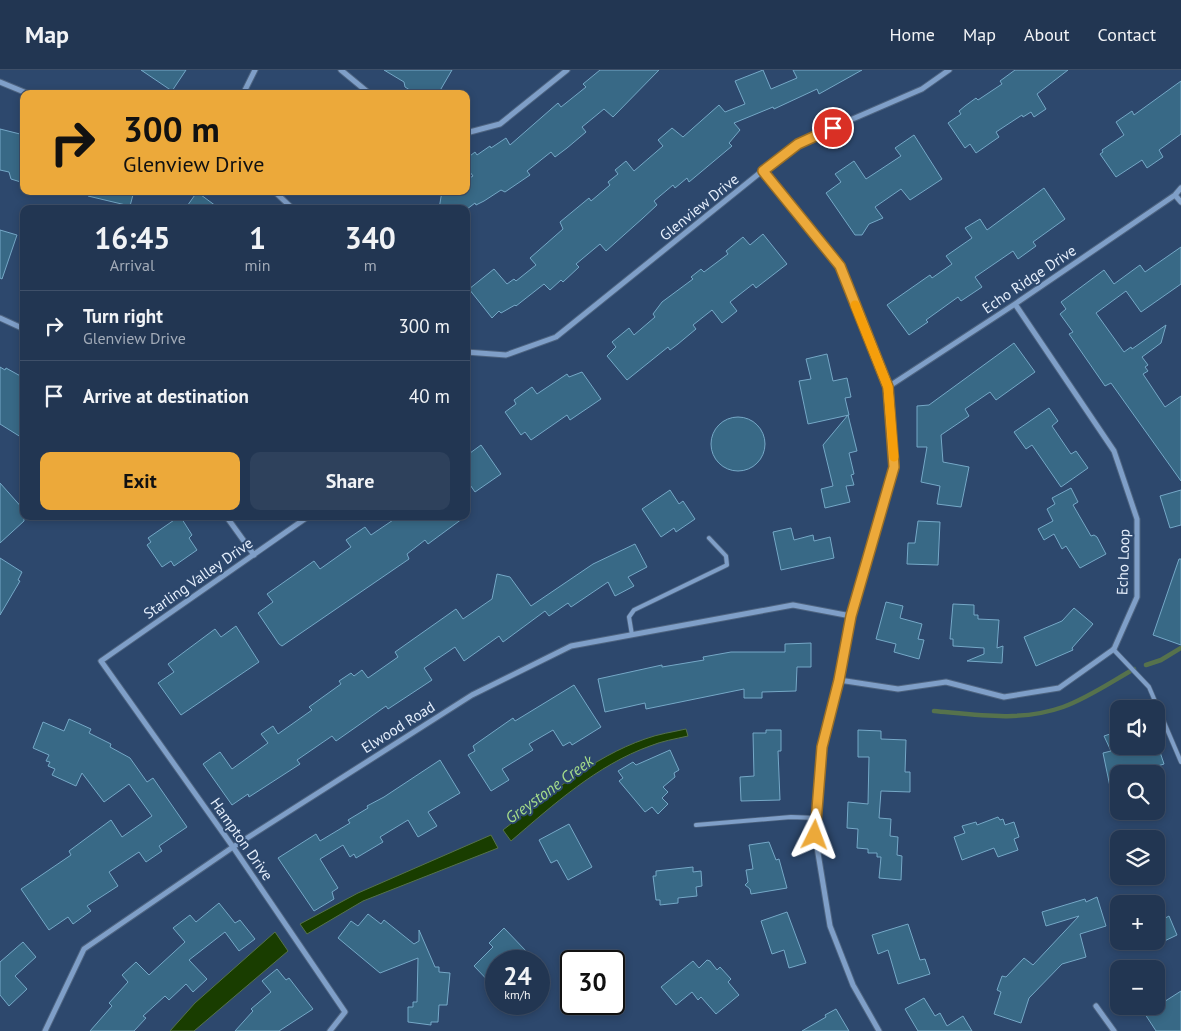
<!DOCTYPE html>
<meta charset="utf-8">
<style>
body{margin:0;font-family:"PT Sans",sans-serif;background:#2e415c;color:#f1f3f6;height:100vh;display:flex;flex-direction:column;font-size:19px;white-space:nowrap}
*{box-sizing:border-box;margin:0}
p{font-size:16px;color:#a2abb8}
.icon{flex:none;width:28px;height:28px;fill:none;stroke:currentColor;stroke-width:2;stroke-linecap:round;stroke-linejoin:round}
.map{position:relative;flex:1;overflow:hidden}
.sheet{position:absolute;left:20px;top:135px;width:450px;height:315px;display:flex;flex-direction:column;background:#223652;border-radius:10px;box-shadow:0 2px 8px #0003,0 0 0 1px #3f5069}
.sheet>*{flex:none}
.guide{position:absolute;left:20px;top:20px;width:450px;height:105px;border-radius:10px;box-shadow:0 2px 8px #0003,0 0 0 1px #3f5069;background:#eca93a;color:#111;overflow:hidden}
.controls{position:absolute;left:1110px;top:630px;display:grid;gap:10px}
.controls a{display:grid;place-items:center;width:55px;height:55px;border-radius:10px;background:#223652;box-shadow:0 2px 8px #0003,0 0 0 1px #3f5069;font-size:25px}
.speed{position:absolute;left:485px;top:880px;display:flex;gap:10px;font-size:25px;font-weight:700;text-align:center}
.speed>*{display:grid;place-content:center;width:65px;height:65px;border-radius:50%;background:#223652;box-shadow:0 2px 8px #0003,0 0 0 1px #3f5069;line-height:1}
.speed small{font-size:12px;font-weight:400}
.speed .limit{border:2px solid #111;border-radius:8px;background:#fff;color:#111}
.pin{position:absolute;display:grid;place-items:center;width:42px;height:42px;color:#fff;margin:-21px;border:2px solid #fff;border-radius:50%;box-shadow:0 1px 5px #0007}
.me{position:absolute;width:55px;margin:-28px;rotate:3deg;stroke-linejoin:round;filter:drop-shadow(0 0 4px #0008)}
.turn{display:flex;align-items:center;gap:18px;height:105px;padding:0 20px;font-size:22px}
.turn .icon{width:65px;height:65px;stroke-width:2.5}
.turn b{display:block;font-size:35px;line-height:42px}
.eta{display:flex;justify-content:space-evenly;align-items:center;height:85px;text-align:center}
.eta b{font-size:30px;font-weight:800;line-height:35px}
.button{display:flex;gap:10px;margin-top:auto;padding:10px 20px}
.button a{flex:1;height:58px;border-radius:10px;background:#eca93a;color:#111;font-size:20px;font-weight:800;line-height:58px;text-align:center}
.button a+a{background:#2e415c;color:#f1f3f6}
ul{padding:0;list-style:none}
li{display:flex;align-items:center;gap:15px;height:70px;padding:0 20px;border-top:1px solid #3f5069}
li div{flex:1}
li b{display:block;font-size:19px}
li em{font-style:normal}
header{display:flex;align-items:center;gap:30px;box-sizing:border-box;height:70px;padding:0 25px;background:#223652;border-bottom:1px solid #3f5069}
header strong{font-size:24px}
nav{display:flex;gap:28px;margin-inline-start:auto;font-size:18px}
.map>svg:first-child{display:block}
</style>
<header>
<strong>Map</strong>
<nav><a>Home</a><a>Map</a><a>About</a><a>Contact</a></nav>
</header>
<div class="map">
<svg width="1181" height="961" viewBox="0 0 1181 961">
<rect width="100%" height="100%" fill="#2d486d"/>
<path fill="#193d00" stroke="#56724c" d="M686 659 688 666C675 669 662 671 650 676 597 695 553 735 511 771L503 760C547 726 593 687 645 669 658 664 673 662 686 659Z
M491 765 498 778 363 831 307 864 300 854 358 823Z
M275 862 288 881 194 961H170L195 933Z"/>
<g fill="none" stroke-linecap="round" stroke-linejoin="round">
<path stroke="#56724c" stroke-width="4.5" d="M1146 595 1161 590 1181 578
M934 641C978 645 1021 652 1063 637 1088 628 1111 612 1134 599"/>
</g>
<path fill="#386986" stroke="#75a8c7" d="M141 0H186L172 21Z
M384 0H452L438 24H416L405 17 404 12Z
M600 0H659L613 47 604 39 582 57 586 62 567 78 555 87 551 82 527 101 530 105 505 122 501 120 484 131 476 135 475 133 467 139H439L442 121H466V110L473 106 466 97V89L475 82 477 85 490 76 491 78 506 68 510 75 558 33 561 37 586 17 583 14Z
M763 0 771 19 797 8 793 0H862L819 24 817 19 774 39 773 37 734 53 740 60 729 73 732 76 689 112 687 108 675 118 673 115 654 131 657 135 643 148 606 181 600 174 576 194 579 197 563 212 561 210 550 220 544 214 516 236 515 235 501 243 499 241 492 248 469 219 494 199 507 214 514 209 516 211 536 195 530 188 563 159 560 152 589 128 591 131 610 115 608 112 618 104 615 100 626 91 634 101 663 76 658 70 672 58 683 67 719 35 725 42 745 34 735 11Z
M1015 0H1068L1037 24 1046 39 1034 47 1031 42 1023 47 1022 45 996 62 999 67 976 83 970 74 965 78 948 53 961 44 959 41 965 36 976 28 978 30 1002 14 1000 11Z
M1181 11V64L1159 80 1163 87 1147 98 1142 90 1116 107 1100 84 1103 82 1102 80 1124 65 1116 52 1132 41 1134 45Z
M0 59 24 65V113L11 109 9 102 0 100Z
M914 65 942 109 910 130 901 119 875 137 883 148 869 154 862 165H855L826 123 841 112 835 104 854 91 866 109 901 86 895 78Z
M1044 118 1065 149 1033 172 1036 176 1018 189 1013 181 975 207 982 217 961 231 958 227 926 250 928 252 909 265 887 235 930 205 932 208 952 194 946 186 972 168 965 158 980 149 987 160Z
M88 121H134L130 136 88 126Z
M197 122 220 139H185Z
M0 160 17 165 2 209 0 208Z
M763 164 787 194 756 218 753 214 730 232 737 241 722 253 712 240 693 255 696 259 678 274 670 280 668 277 627 310 607 286 616 277 612 272 629 258 634 265 655 247 653 244 662 232 693 209 691 207 701 199 704 202 728 184 726 181 743 167 750 175Z
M1181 177V214L1141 242 1126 221 1096 243 1124 282 1131 277 1132 279 1166 255 1161 273 1142 287 1148 295 1145 297 1148 301 1143 304 1165 337 1181 326V411L1111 313 1105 316 1069 264 1073 262 1060 244 1066 239 1061 232 1104 200 1114 214 1140 195 1145 202Z
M1014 273 1035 302 996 330 990 322 965 339 969 346 941 365 943 392 969 397 961 437 937 434 940 416 921 412 927 377H917V336L929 335Z
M827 284 833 311 847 308 851 327 845 328 849 345 808 354 799 311 811 309 806 289Z
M0 297 5 300 6 298 24 308V369L0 354Z
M582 302 601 329 570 350 567 345 531 370 525 362 521 365 505 342 516 334 514 330 532 317 537 324 567 304 569 307Z
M1049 338 1058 351 1052 356 1071 384 1076 381 1088 398 1061 417 1032 375 1026 379 1014 362Z
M848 345 857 381 849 383 854 404 851 405 854 415 846 416 850 432 825 438 821 419 833 416 823 375Z
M711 374a27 27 0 1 1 54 0a27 27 0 1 1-54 0Z
M481 375 501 404 475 422 466 409V386Z
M0 413 24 440V451L0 473Z
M1071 418 1078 432 1073 435 1091 466 1094 465 1097 467 1106 484 1080 498 1066 476 1062 479 1054 464 1044 470 1038 459 1053 451 1047 439 1055 434 1052 428Z
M670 420 679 434 683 431 695 449 676 462 674 458 661 467 642 439Z
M1181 420V455L1170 458 1160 426Z
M180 446 192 465 189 468 197 480 174 496 171 491 162 497 147 475 151 472 148 468Z
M399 446H466L428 474 425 470 407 484 409 489 282 576 279 574 258 543 273 532 267 524 314 491 320 499 351 477 346 470 365 457 371 465Z
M918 451 940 452 938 495 907 494 908 473H915Z
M791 458 794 470 813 465 814 471 830 467 834 488 781 500 773 462Z
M635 474 647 497 628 507 634 516 615 526 608 512 571 537 568 533 549 546 545 541 503 572 499 566 464 591 455 577 424 598 432 610 388 639 386 636 336 671 332 666 297 690 300 694 249 727 248 724 232 735 203 694 220 682 232 699 268 673 261 664 273 656 278 664 312 640 309 637 341 614 339 611 351 603 354 606 362 600 368 608 398 587 395 582 456 539 463 549 492 529 497 504 510 507 531 536 593 494Z
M0 488 22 502 18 510 20 511 0 545Z
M1179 489H1181V575L1153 565Z
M886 532 903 536 900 548 922 554 918 569 924 570 919 589 894 582 896 574 876 569Z
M953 534 974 535V545H978V549L999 550 997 578 1003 576 1002 593 967 591 984 584V578L953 576V569H950Z
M1074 538 1093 554 1072 578 1073 580 1036 596 1024 567 1062 551Z
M236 556 259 592 181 645 158 613 174 602 168 594 215 559 221 567Z
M811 573V597H797L796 621 762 622V628H744V619L646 639 645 633 605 642 598 609 662 595V597L704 590 703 587 731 582H785V574Z
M574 615 601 657 572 675 570 672 563 676 553 660 529 674 533 680 502 699 509 710 491 721 468 685 475 681 473 676 513 648 515 651Z
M69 649 91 659 89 663 111 674 110 677 130 688 147 712 153 708 187 757 159 776 162 781 146 792 139 782 109 802 118 816 87 836 91 841 73 854 68 847 49 860 21 819 71 785 69 781 111 750 122 767 152 746 129 714 104 732 82 703 76 716 52 705 55 699 48 696 50 692 46 691 49 685 33 678 43 652 64 661Z
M766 660H781V681H778L780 730 741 731 740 707 754 706 753 663H766Z
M858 660 881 661V669L906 670 905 702H910V722L881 721 879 748 891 749 890 766 898 767 897 785 902 786 901 810 879 808 881 787H877V783H868V779L857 778 858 759 847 758 848 732 868 734 869 687H858Z
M1119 661V676H1158L1164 694 1148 699 1138 695 1126 699V704H1119V730L1113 731 1103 683 1111 681 1104 666Z
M670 680 679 700 674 703 675 707 663 717 668 722 662 728 668 734 658 744 652 737 645 742 619 711 623 708 618 701 633 692 636 695Z
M440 690 460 723 428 742 437 756 418 767 408 750 380 767 383 772 356 788 354 784 350 787 343 775 320 789 338 818 332 822 334 829 314 841 278 788 316 764 320 771 350 753 348 750 368 738 367 736 384 727Z
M998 747 1000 750 1003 749 1005 755 1014 752 1019 767 1014 769 1018 780 998 787 994 778 962 790 954 767 965 763 962 756 976 752 977 755Z
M569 754 592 797 568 810 557 790 551 793 539 770Z
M769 772 776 790 779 789 787 818 751 824 750 819 745 815 748 812 746 800 753 799 749 775Z
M693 797V802L701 801 702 816 696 817 697 826 678 828V833L660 835V830H656L653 806H656V801Z
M1097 827 1106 856 1080 864 1086 887 1062 894 1029 928 1021 953 994 944 1001 922 997 920 1002 906 1006 907 1024 888 1033 895 1079 846 1046 856 1042 842 1085 829 1086 832Z
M219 833 235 853 240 850 255 869 239 881 225 862 189 890 207 909 193 922 186 914 169 930 165 926 143 946 146 948 134 961H90L112 936 109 933 128 912 122 905 136 892 149 905 185 872 173 858 190 845 196 852Z
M787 842 806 893 789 898 784 880 772 884 761 851Z
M368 844 381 854 384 850 414 874 419 871V860L435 897H439V902L450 903 447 935H439L438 952H431V955L408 952V937H413V932H417L418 888 380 903 338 868 351 851 358 856Z
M1169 846 1177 865 1156 875V853Z
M908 854 920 890 925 889 930 904 898 914 888 880 878 884 872 865Z
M504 858 526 881 516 891H496V919L474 896 493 877 489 873Z
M23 872 36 887 15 906 27 919 9 936 0 925V892Z
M707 890 710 891 717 900 720 897 731 909 728 912 739 925 716 944 701 927 698 930 692 922 676 935 661 917 693 891 699 898Z
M277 899 286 910 289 908 313 939 279 961H235L253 941 251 939 271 922 262 911Z
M1181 921V961H1156L1145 944Z
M924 928 935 946 940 943 947 956 963 946 972 961H918L905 939Z
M836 939 849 961H802L826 947 825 945Z"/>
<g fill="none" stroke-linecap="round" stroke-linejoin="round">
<defs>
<path id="service" d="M632 565 629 547 634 540 727 495 726 486 709 468
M1113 579 1149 617 1181 692
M696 755 791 747 816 748"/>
<path id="minor" d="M341 0 370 24
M0 12 29 24
M243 24 255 0
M466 63 500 54 567 0
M763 101 840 196 888 317 894 397 851 546 839 610 822 677 815 765 830 856 853 915 879 961
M274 121 293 139
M1175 125 1181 132
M0 248 24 259
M466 282 506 285 556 267 797 73 922 19 949 0
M888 317 1015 234 1175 125 1181 118
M226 446 254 485
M309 446 101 591 233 777 345 942 330 961
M839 610 898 619 946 612 1004 627 1059 618 1114 579 1137 527V449L1114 381 1015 234
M1096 936 1114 961
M45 961 84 879 233 777 472 625 571 576 793 535 851 546"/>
</defs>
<use href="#service" stroke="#4e6480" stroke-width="5.5"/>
<use href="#minor" stroke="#4e6480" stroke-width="7"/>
<use href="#service" stroke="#7f9fc8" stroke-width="4"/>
<use href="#minor" stroke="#7f9fc8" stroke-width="5"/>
</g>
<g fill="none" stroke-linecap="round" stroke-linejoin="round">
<defs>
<path id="route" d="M815 765 822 677 839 610 851 546 894 397 888 317 840 196 763 101 798 74 833 58"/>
</defs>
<use href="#route" stroke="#996e26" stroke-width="12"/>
<use href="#route" stroke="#eca93a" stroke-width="9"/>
<path stroke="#f59e0b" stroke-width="9" d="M855 235 888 317 894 387"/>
</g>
<g text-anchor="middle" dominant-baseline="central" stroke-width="4" stroke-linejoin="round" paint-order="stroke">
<g font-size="15" fill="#e4eefc" stroke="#2d486d">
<text transform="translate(699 137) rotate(-39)">Glenview Drive</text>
<text transform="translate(1029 209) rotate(-34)">Echo Ridge Drive</text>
<text transform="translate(1123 492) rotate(-88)">Echo Loop</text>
<text transform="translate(198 508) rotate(-35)">Starling Valley Drive</text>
<text transform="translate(398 657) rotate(-32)">Elwood Road</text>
<text transform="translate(242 769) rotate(55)">Hampton Drive</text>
</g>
<g font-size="16" font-style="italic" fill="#a6de8a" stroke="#2d486d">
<text transform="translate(549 719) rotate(-36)">Greystone Creek</text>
</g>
</g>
</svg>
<div class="controls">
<a><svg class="icon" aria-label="sound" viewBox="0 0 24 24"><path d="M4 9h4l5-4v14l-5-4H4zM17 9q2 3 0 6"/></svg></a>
<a><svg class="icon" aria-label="search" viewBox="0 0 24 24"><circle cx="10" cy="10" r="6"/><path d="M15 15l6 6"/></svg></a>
<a><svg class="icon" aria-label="layers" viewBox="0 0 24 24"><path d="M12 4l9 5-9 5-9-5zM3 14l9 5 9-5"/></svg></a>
<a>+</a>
<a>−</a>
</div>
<div class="speed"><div>24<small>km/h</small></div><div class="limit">30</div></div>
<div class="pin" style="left:833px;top:58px;background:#d93025"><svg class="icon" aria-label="arrive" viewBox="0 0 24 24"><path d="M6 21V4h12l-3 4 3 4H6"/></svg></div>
<svg class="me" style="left:815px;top:765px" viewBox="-20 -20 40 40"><path d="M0-17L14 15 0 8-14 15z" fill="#eca93a" stroke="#fff" stroke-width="4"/></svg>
<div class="guide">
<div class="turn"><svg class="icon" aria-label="right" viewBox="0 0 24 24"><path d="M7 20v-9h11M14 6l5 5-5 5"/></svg><div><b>300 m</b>Glenview Drive</div></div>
</div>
<section class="sheet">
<div class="eta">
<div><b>16:45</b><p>Arrival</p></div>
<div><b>1</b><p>min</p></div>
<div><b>340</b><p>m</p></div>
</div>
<ul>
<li><svg class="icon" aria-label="right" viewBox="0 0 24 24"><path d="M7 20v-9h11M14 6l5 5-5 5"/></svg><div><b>Turn right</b><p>Glenview Drive</p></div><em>300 m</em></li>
<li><svg class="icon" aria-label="arrive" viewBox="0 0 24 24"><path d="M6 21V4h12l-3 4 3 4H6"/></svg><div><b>Arrive at destination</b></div><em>40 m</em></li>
</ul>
<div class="button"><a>Exit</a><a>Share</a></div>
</section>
</div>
